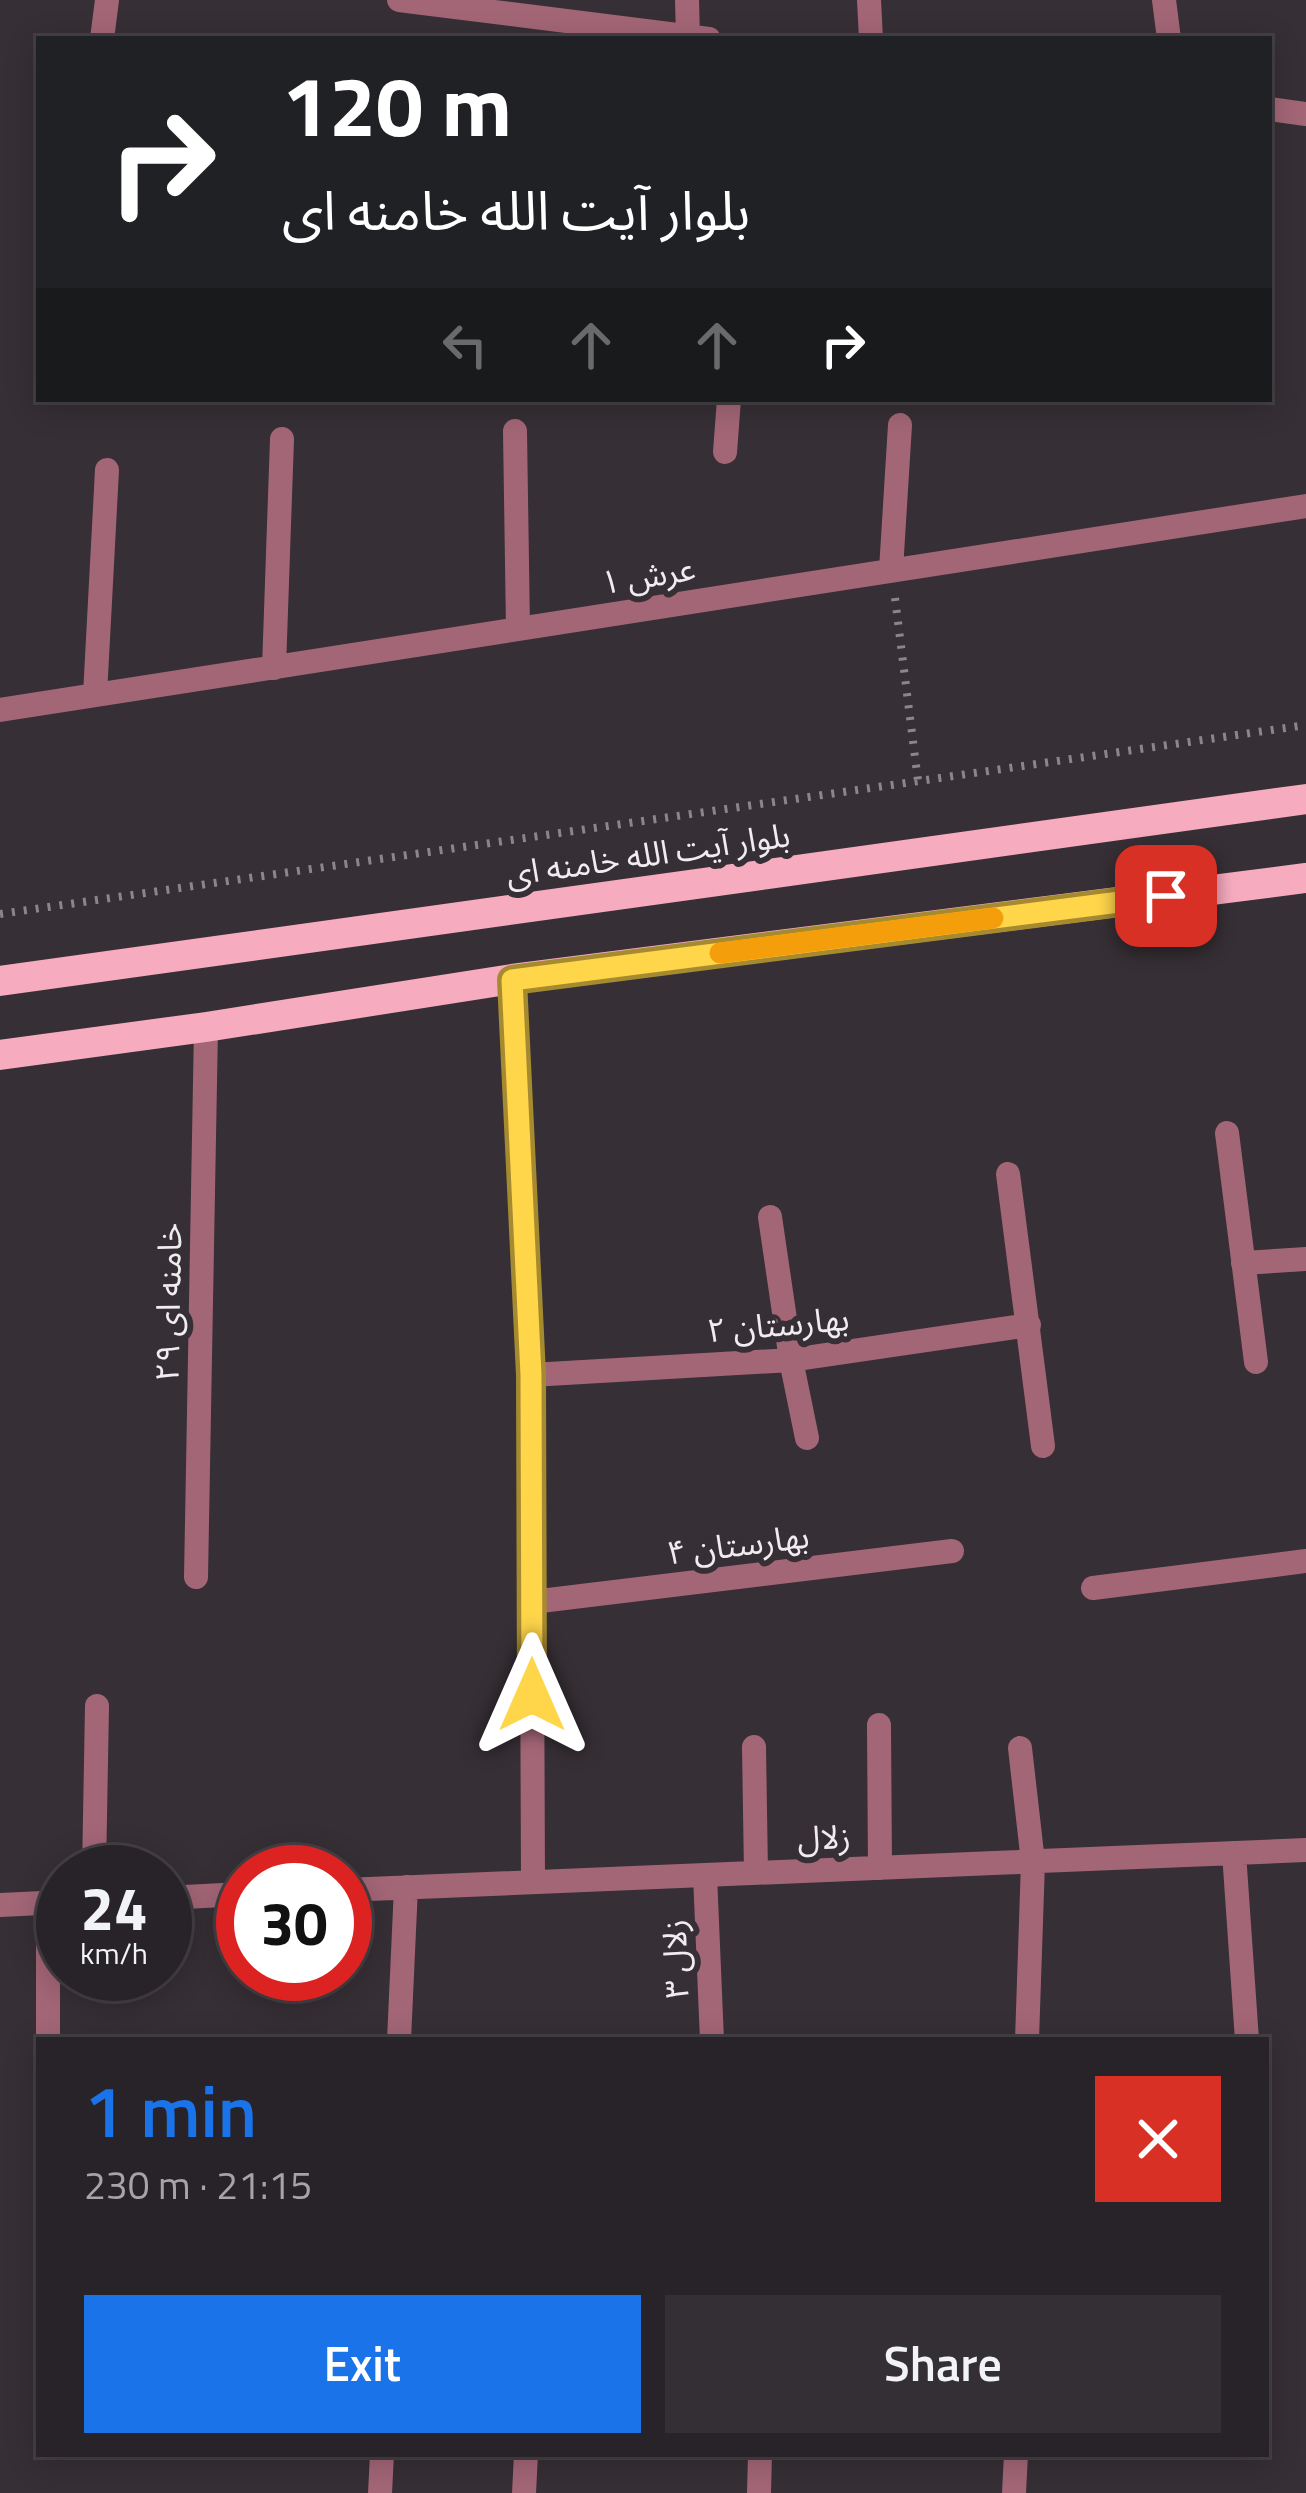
<!DOCTYPE html>
<meta charset="utf-8">
<style>
body{margin:0;font-family:"Titillium Web","Noto Sans Arabic",sans-serif;background:#342f34;color:#f1f3f6;height:100vh;display:flex;flex-direction:column;font-size:45px;white-space:nowrap}
*{box-sizing:border-box;margin:0}
p{font-size:39px;color:#a5a4a8}
.icon{flex:none;width:66px;height:66px;fill:none;stroke:currentColor;stroke-width:2;stroke-linecap:round;stroke-linejoin:round}
.map{position:relative;flex:1;overflow:hidden}
.drawer{position:absolute;left:36px;top:2037px;width:1233px;height:420px;display:flex;flex-direction:column;background:#282328;border-radius:0px;box-shadow:0 6px 30px #0003,0 0 0 3px #444045}
.drawer>*{flex:none}
.hud{position:absolute;left:36px;top:36px;width:1236px;height:366px;border-radius:0px;box-shadow:0 6px 30px #0003,0 0 0 3px #444045;background:#202124;color:#fff;overflow:hidden}
.speed{position:absolute;left:36px;top:1845px;display:flex;gap:24px;font-size:60px;font-weight:700;text-align:center}
.speed>*{display:grid;place-content:center;width:156px;height:156px;border-radius:50%;background:#282328;box-shadow:0 6px 30px #0003,0 0 0 3px #444045;line-height:1}
.speed small{font-size:30px;font-weight:400}
.speed .limit{border:18px solid #d22;background:#fff;color:#111}
.pin{position:absolute;display:grid;place-items:center;width:102px;height:102px;color:#fff;margin:-51px;border-radius:24px;box-shadow:0 6px 18px #0006}
.me{position:absolute;width:132px;margin:-66px;rotate:0deg;stroke-linejoin:round;filter:drop-shadow(0 0 9px #0008)}
.turn{display:flex;align-items:center;gap:42px;height:252px;padding:0 48px;font-size:54px}
.turn .icon{width:156px;height:156px;stroke-width:2.5}
.turn b{display:block;font-size:84px;line-height:102px}
.lanes{display:flex;align-items:center;height:114px;padding:0 48px;background:#0003;justify-content:center;gap:60px;direction:ltr}
.lanes .off{opacity:.35}
.round{display:grid;place-items:center;flex:none;width:126px;height:126px;border-radius:0px;background:#342f34}
.headline{display:flex;align-items:center;justify-content:space-between;height:204px;padding:0 48px}
h1{font-size:72px;font-weight:600;line-height:90px;color:#1a73e8}
.action{display:flex;gap:24px;margin-top:auto;padding:24px 48px}
.action a{flex:1;height:138px;border-radius:0px;background:#1a73e8;color:#fff;font-size:48px;font-weight:600;line-height:138px;text-align:center}
.action a+a{background:#342f34;color:#f1f3f6}
.map>svg:first-child{display:block}
</style>
<div class="map">
<svg width="1306" height="2493" viewBox="0 0 1306 2493">
<rect width="100%" height="100%" fill="#362f35"/>
<g fill="none" stroke-linecap="round" stroke-linejoin="round">
<path stroke="#8b868a" stroke-width="8" stroke-dasharray="3 9" stroke-linecap="butt" d="M895 598 918 781
M0 914 1306 725"/>
<path stroke="#a36677" stroke-width="24" d="M399 0 709 39
M687 0 688 37
M869 0 871 39
M1164 0 1169 39
M102 39 107 0
M1269 109 1306 114
M515 431 518 629
M725 452 729 399
M891 570 900 425
M274 668 282 439
M95 695 107 470
M0 710 1306 506
M512 979 531 1375 533 1882
M1227 1133 1256 1362
M1008 1174 1043 1446
M770 1217 791 1360 807 1438
M1243 1263 1306 1259
M531 1375 791 1360 1029 1325
M196 1577 206 1027
M1093 1588 1306 1561
M532 1602 952 1551
M879 1725 880 1868
M754 1747 756 1873
M1020 1748 1033 1862 1027 2040
M1234 1853 1247 2040
M94 1872 97 1706
M705 1875 712 2040
M345 1890 1306 1850
M165 1898 243 1894
M0 1905 63 1902
M48 2040V1903
M399 2040 406 1887
M380 2493 382 2454
M524 2493 526 2454
M759 2493 760 2454
M1014 2493 1016 2454"/>
<path stroke="#f7abbf" stroke-width="30" d="M0 981 1306 799
M0 1055 206 1027 512 979 1306 878"/>
</g>
<g fill="none" stroke-linecap="round" stroke-linejoin="round">
<defs>
<path id="route" d="M532 1695 531 1375 512 980 1166 896"/>
</defs>
<use href="#route" stroke="#a68a30" stroke-width="30"/>
<use href="#route" stroke="#ffd54a" stroke-width="21"/>
<path stroke="#f59e0b" stroke-width="21" d="M720 953 993 918"/>
</g>
<g text-anchor="middle" dominant-baseline="central" stroke-width="12" stroke-linejoin="round" paint-order="stroke">
<g font-size="33" fill="#f0ecef" stroke="#362f35">
<text transform="translate(648 575) rotate(-9)">عرش ۱</text>
<text transform="translate(648 854) rotate(-8)">بلوار آیت الله خامنه ای</text>
<text transform="translate(168 1302) rotate(-89)">خامنه ای ۲۹</text>
<text transform="translate(778 1324) rotate(-5)">بهارستان ۲</text>
<text transform="translate(738 1544) rotate(-7)">بهارستان ۴</text>
<text transform="translate(824 1837) rotate(-2)">زلال</text>
<text transform="translate(675 1959) rotate(-92)">۳ زلال</text>
</g>
</g>
</svg>
<div class="speed"><div>24<small>km/h</small></div><div class="limit">30</div></div>
<div class="pin" style="left:1166px;top:896px;background:#d93025"><svg class="icon" aria-label="arrive" viewBox="0 0 24 24"><path d="M6 21V4h12l-3 4 3 4H6"/></svg></div>
<svg class="me" style="left:532px;top:1695px" viewBox="-20 -20 40 40"><path d="M0-17L14 15 0 8-14 15z" fill="#ffd54a" stroke="#fff" stroke-width="4"/></svg>
<div class="hud">
<div class="turn"><svg class="icon" aria-label="right" viewBox="0 0 24 24"><path d="M7 20v-9h11M14 6l5 5-5 5"/></svg><div><b>120 m</b>بلوار آیت الله خامنه ای</div></div>
<div class="lanes"><svg class="icon off" aria-label="left" viewBox="0 0 24 24"><path d="M17 20v-9H6M10 6l-5 5 5 5"/></svg><svg class="icon off" aria-label="ahead" viewBox="0 0 24 24"><path d="M12 20V5M6 11l6-6 6 6"/></svg><svg class="icon off" aria-label="ahead" viewBox="0 0 24 24"><path d="M12 20V5M6 11l6-6 6 6"/></svg><svg class="icon" aria-label="right" viewBox="0 0 24 24"><path d="M7 20v-9h11M14 6l5 5-5 5"/></svg></div>
</div>
<section class="drawer">
<div class="headline"><div><h1>1 min</h1><p>230 m · 21:15</p></div><a class="round" style="background:#d93025;color:#fff"><svg class="icon" aria-label="close" viewBox="0 0 24 24"><path d="M6 6l12 12M18 6L6 18"/></svg></a></div>
<div class="action"><a>Exit</a><a>Share</a></div>
</section>
</div>
